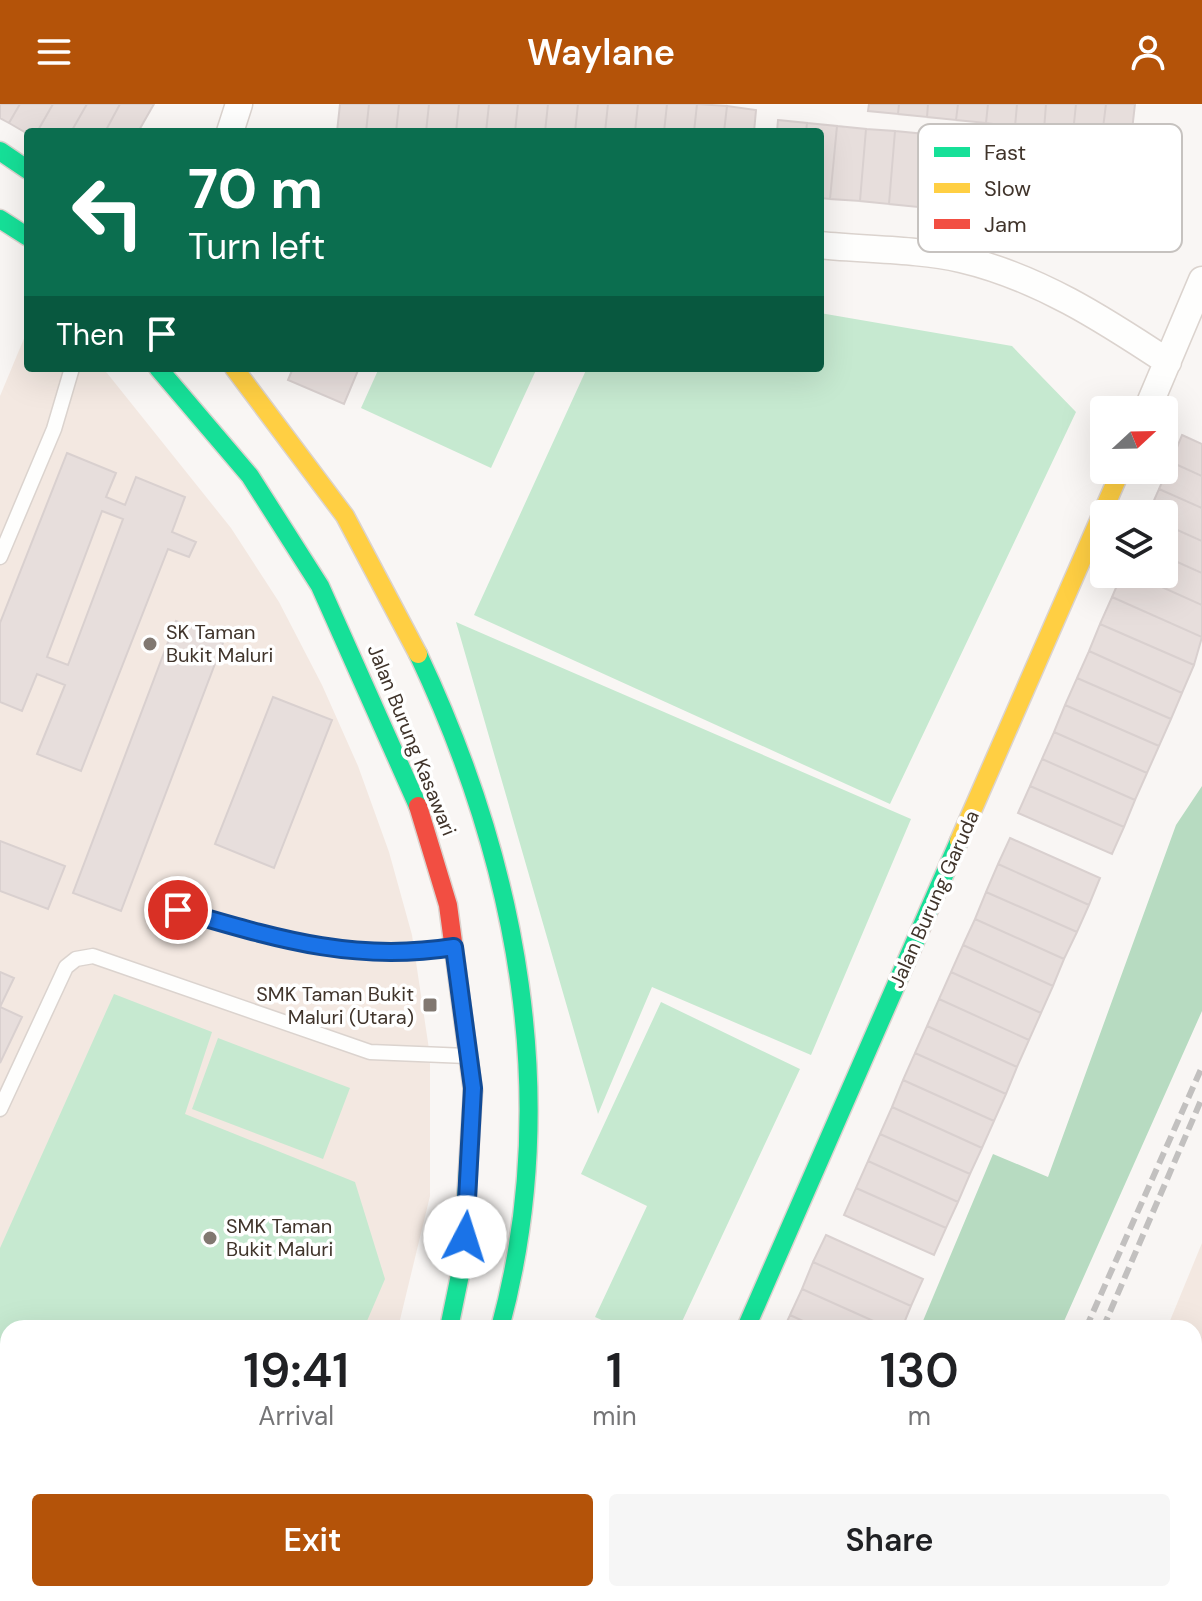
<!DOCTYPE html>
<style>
body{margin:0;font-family:"DM Sans",sans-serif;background:#f6f6f6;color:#202124;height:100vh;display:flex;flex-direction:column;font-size:30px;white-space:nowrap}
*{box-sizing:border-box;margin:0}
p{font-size:26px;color:#757577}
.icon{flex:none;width:44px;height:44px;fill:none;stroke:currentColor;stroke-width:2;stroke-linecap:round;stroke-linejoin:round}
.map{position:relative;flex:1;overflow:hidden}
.drawer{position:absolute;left:0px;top:1216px;width:1202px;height:282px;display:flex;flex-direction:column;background:#fff;border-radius:24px 24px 0 0;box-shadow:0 8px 32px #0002}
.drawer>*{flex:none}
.banner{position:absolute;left:24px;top:24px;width:800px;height:244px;border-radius:8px;box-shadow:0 8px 32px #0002;background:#0b6e4f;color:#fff;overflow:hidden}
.needle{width:52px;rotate:68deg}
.fabs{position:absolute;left:1090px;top:292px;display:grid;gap:16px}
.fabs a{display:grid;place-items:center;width:88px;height:88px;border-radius:8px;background:#fff;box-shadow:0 8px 32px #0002;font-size:40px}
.pin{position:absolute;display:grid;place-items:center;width:68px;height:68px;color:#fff;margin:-34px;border:4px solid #fff;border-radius:50%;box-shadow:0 2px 8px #0007}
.me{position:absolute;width:88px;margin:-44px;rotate:5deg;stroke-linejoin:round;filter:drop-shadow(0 0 6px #0008)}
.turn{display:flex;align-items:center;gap:28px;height:168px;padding:0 32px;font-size:36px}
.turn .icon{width:104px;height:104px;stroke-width:2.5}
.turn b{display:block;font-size:56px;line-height:68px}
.then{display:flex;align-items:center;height:76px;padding:0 32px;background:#0003;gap:16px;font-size:30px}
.eta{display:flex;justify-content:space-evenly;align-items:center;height:136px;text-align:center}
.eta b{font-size:48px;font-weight:600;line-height:56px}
.button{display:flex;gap:16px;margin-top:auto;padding:16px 32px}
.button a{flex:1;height:92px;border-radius:8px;background:#b45309;color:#fff;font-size:32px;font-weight:600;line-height:92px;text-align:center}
.button a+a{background:#f6f6f6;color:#202124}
header{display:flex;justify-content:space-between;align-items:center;height:104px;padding:0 32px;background:#b45309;color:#fff;font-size:36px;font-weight:600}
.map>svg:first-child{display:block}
</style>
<header><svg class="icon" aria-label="menu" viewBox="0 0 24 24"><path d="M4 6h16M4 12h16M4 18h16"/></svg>Waylane<svg class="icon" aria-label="person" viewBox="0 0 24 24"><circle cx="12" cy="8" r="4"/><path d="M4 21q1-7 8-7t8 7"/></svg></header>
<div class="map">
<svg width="1202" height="1497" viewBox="0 0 1202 1497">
<rect width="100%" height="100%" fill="#f9f6f4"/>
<path fill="#f3e8e1" d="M28 225V264H102L107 269 231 424 279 498 322 581 358 662 389 748 412 831 430 952V1092L398 1224H8V1490H294L291 1497H0V292Z
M1202 1139V1497H1056L1058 1490H1194V1224H1167Z"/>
<path fill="#c6e9d0" d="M820 209 1012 242 1076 308 890 700 474 511 587 264H820Z
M379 264H537L491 364 361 304Z
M456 518 911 715 811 951 652 883 598 1010Z
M114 890 212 928 185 1010 355 1078 385 1175 364 1224H8V1490H253L250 1497H0V1144Z
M661 898 800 965 679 1224H619L595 1213 647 1102 581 1070Z
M218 934 350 984 323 1055 192 1005Z"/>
<path fill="#b7dbc1" d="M1202 682V907L1061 1224H920L993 1050 1048 1073 1176 721Z
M809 1490H938L934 1497H806Z"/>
<path fill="#e7dedc" stroke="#d9d0cf" stroke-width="2" fill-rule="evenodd" d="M0 0H20L9 19 0 14Z
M20 0H53L37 28 28 30 9 19Z
M53 0H87L71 28H37Z
M87 0H120L105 28H71Z
M120 0H154L138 28H105Z
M340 0H369L366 28H337Z
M369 0H399L396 28H366Z
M399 0H429L426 28H396Z
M429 0H459L456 28H426Z
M459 0H489L486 28H456Z
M489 0H518L515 28H486Z
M518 0H548L545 28H515Z
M548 0H578L575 28H545Z
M578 0H608L605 28H575Z
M608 0H638L635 28H605Z
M638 0H667L664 28H635Z
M667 0H697L694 28H664Z
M697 0 727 2 724 28H694Z
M869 0H899L898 10 868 7Z
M899 0H928L927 13 898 10Z
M928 0H958L956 16 927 13Z
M958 0H988L986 19 956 16Z
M988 0H1017L1015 23 986 19Z
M1017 0H1046L1044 26 1015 23Z
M1046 0H1076L1073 29 1044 26Z
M1076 0H1106L1102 32 1073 29Z
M1106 0H1135L1131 35 1102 32Z
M727 2 756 6 754 28H724Z
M778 16 807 19 806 28H777Z
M807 19 837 22 830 95 820 94V28H806Z
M837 22 866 25 860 97 830 95Z
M866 25 895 27 889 100 860 97Z
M895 27 925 30 918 103 889 100Z
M293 264H359L344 300 288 276Z
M1182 331 1202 340V372L1171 358Z
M67 349 116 369 106 393 125 401 136 373 185 393 172 428 196 438 189 453 168 445 81 667 37 650 65 581 37 570 22 607 0 598V519ZM102 407 123 415 68 561 47 553Z
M1171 358 1202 372V404L1159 385Z
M1159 385 1202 404V437L1164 420V410H1148Z
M1164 420 1202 437V469L1164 452Z
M1164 452 1202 469V501L1133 470H1164Z
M1122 470H1133L1202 501V533L1112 493Z
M1112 493 1202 533 1194 561 1100 520Z
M176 517 224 536 121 807 73 789Z
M1100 520 1194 561 1182 589 1089 547Z
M1089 547 1182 589 1171 615 1077 574Z
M1077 574 1171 615 1159 642 1065 601Z
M273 593 332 616 274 764 215 740Z
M1065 601 1159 642 1147 669 1054 628Z
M1054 628 1147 669 1135 696 1042 655Z
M1042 655 1135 696 1124 723 1030 682Z
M1030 682 1124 723 1112 750 1018 709Z
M1010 734 1100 774 1089 801 998 760Z
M0 737 65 762 48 805 0 787Z
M998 760 1089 801 1077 828 986 788Z
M986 788 1077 828 1064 855 975 815Z
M975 815 1064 855 1053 882 963 841Z
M963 841 1053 882 1041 909 951 868Z
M0 868 14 874 0 903 22 913 0 959Z
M951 868 1041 909 1029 936 939 895Z
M939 895 1029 936 1017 963 927 922Z
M927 922 1017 963 1006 990 915 949Z
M915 949 1006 990 994 1017 903 976Z
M903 976 994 1017 982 1044 892 1003Z
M892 1003 982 1044 970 1070 880 1030Z
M880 1030 970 1070 958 1098 868 1057Z
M868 1057 958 1098 946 1124 856 1084Z
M856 1084 946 1124 934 1151 844 1111Z
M826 1131 923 1175 911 1202 813 1158Z
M813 1158 911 1202 902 1224H889L802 1185Z
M802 1185 889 1224H818L790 1211Z
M790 1211 818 1224H784Z
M1202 1250V1290L1194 1286V1268Z
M1194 1292 1202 1296V1466L1194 1462Z
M1194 1470 1202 1474V1497H1063L1067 1490H1194Z
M449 1490H476L491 1497H446Z
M476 1490H548L557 1494 491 1497Z
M666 1490H696L711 1497H663Z
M696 1490H767L781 1496 711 1497Z"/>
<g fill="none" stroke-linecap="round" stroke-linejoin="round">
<defs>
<path id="lane" d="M0 453 54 325 72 264
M178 806C274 834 352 859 454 843
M0 1005 66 863 76 855 93 852 370 948 467 952"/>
<path id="street" d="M230 28 239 0
M820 141C866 146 916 145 961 155 1038 173 1103 215 1168 258
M1147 306 1202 176
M622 1497 625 1490"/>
<path id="fast" d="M0 47 28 66
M0 115 28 133
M158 264 250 372 320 482 418 702
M418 550C518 762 562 995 500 1224
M449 1224 462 1161 473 987
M746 1224 959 737
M397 1497 400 1490"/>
<path id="slow" d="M234 264 345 412 418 550
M959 737 1121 366
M337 1497 340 1490"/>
<path id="jam" d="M418 702 448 801 473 987"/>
</defs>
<use href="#lane" stroke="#dbd3ce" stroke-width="17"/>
<use href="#street" stroke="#dbd3ce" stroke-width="29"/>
<use href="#fast" stroke="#dbd3ce" stroke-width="21"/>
<use href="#slow" stroke="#dbd3ce" stroke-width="21"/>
<use href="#jam" stroke="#dbd3ce" stroke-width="21"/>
<use href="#lane" stroke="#fefefd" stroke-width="14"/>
<use href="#street" stroke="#fefefd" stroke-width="26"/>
<use href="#fast" stroke="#16e098" stroke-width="18"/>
<use href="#slow" stroke="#ffcf43" stroke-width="18"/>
<use href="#jam" stroke="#f24e42" stroke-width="18"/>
<path stroke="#c2c0bf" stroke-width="6" stroke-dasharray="12 6" stroke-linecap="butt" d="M1086 1224 1202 963
M1103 1224 1202 994
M953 1497 957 1490
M982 1497 986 1490"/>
</g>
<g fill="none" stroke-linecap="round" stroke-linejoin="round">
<defs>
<path id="route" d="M178 806C275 834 352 859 454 843L473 984 465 1133"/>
</defs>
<use href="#route" stroke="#114b97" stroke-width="20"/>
<use href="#route" stroke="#1a73e8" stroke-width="14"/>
</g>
<g fill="#817871" stroke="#fff" stroke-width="3">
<circle cx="150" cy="540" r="8"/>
<rect x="422" y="893" width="16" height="16" rx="4"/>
<circle cx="210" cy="1134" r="8"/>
</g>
<g text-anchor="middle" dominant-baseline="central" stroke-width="7" stroke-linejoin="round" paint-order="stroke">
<g font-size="20" fill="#40342b" stroke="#fff" text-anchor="start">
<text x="166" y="528">SK Taman<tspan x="166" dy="23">Bukit Maluri</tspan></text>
<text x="414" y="890" text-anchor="end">SMK Taman Bukit<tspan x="414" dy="23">Maluri (Utara)</tspan></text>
<text x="226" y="1122">SMK Taman<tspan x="226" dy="23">Bukit Maluri</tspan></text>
</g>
<g font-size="20" fill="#40342b" stroke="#fff">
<text transform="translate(412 636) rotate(68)">Jalan Burung Kasawari</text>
<text transform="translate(934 795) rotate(-66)">Jalan Burung Garuda</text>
</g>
</g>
<rect x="918" y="20" width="264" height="128" rx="12" fill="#fff" stroke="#c6c2bf" stroke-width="2"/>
<rect x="934" y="43" width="36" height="10" fill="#16e098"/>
<rect x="934" y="79" width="36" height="10" fill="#ffcf43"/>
<rect x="934" y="115" width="36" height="10" fill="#f24e42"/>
<g font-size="22" fill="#40342b">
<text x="984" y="56">Fast</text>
<text x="984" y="92">Slow</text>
<text x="984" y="128">Jam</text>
</g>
</svg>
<div class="fabs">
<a><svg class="needle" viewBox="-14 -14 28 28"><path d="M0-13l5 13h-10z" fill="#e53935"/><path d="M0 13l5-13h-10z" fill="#757577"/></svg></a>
<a><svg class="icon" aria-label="layers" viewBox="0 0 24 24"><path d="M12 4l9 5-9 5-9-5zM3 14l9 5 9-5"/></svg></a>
</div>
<div class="pin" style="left:178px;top:806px;background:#d93025"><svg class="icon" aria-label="arrive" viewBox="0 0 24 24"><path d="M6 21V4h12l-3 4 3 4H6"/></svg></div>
<svg class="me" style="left:465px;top:1133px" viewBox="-20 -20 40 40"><circle r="19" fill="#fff"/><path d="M0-13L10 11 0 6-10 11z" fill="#1a73e8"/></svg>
<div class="banner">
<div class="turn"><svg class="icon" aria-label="left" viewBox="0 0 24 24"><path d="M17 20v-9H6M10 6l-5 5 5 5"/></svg><div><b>70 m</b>Turn left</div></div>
<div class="then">Then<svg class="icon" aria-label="arrive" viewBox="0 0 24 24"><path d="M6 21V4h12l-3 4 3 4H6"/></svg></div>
</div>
<section class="drawer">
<div class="eta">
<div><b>19:41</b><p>Arrival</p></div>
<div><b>1</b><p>min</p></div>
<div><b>130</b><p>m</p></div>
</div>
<div class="button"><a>Exit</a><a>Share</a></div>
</section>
</div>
